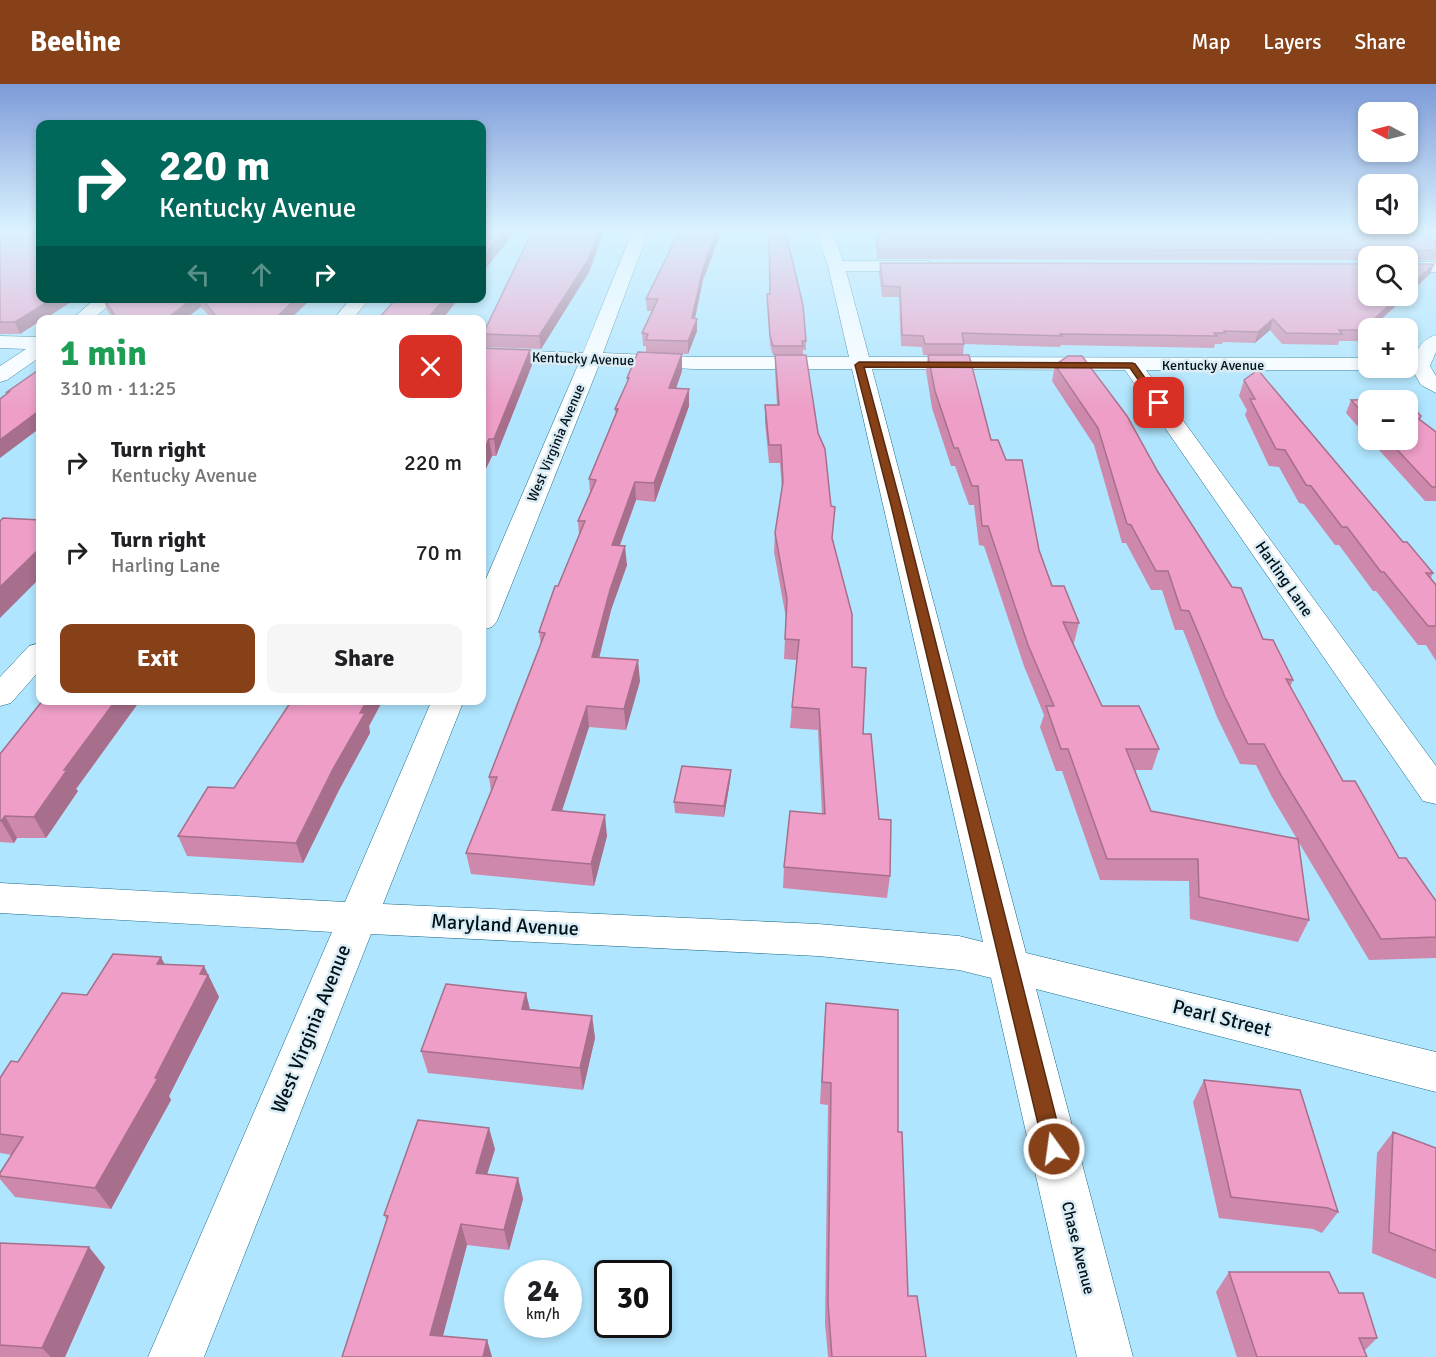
<!DOCTYPE html>
<meta charset="utf-8">
<style>
body{margin:0;font-family:Signika,sans-serif;background:#f6f6f6;color:#202124;height:100vh;display:flex;flex-direction:column;font-size:22px;white-space:nowrap}
*{box-sizing:border-box;margin:0}
p{font-size:20px;color:#757577}
.icon{flex:none;width:33px;height:33px;fill:none;stroke:currentColor;stroke-width:2;stroke-linecap:round;stroke-linejoin:round}
.map{position:relative;flex:1;overflow:hidden}
.drawer{position:absolute;left:36px;top:231px;width:450px;height:390px;display:flex;flex-direction:column;background:#fff;border-radius:12px;box-shadow:0 3px 9px #0003}
.drawer>*{flex:none}
.hud{position:absolute;left:36px;top:36px;width:450px;height:183px;border-radius:12px;box-shadow:0 3px 9px #0003;background:#00695c;color:#fff;overflow:hidden}
.needle{width:39px;rotate:277deg}
.tools{position:absolute;left:1358px;top:18px;display:grid;gap:12px}
.tools a{display:grid;place-items:center;width:60px;height:60px;border-radius:12px;background:#fff;box-shadow:0 3px 9px #0003;font-size:30px}
.speed{position:absolute;left:504px;top:1176px;display:flex;gap:12px;font-size:30px;font-weight:700;text-align:center}
.speed>*{display:grid;place-content:center;width:78px;height:78px;border-radius:50%;background:#fff;box-shadow:0 3px 9px #0003;line-height:1}
.speed small{font-size:15px;font-weight:400}
.speed .limit{border:3px solid #111;border-radius:9px;background:#fff;color:#111}
.pin{position:absolute;display:grid;place-items:center;width:51px;height:51px;color:#fff;margin:-26px;border-radius:12px;box-shadow:0 3px 9px #0006}
.me{position:absolute;width:66px;margin:-33px;rotate:346deg;stroke-linejoin:round;filter:drop-shadow(0 0 4px #0008)}
.turn{display:flex;align-items:center;gap:21px;height:126px;padding:0 24px;font-size:27px}
.turn .icon{width:78px;height:78px;stroke-width:2.5}
.turn b{display:block;font-size:42px;line-height:51px}
.lanes{display:flex;align-items:center;height:57px;padding:0 24px;background:#0003;justify-content:center;gap:30px;direction:ltr}
.lanes .off{opacity:.35}
.round{display:grid;place-items:center;flex:none;width:63px;height:63px;border-radius:12px;background:#f6f6f6}
.head{display:flex;align-items:center;justify-content:space-between;height:102px;padding:0 24px}
h1{font-size:36px;font-weight:700;line-height:45px;color:#1e9e55}
.button{display:flex;gap:12px;margin-top:auto;padding:12px 24px}
.button a{flex:1;height:69px;border-radius:12px;background:#864118;color:#fff;font-size:24px;font-weight:700;line-height:69px;text-align:center}
.button a+a{background:#f6f6f6;color:#202124}
ul{padding:0;list-style:none}
li{display:flex;align-items:center;gap:18px;height:90px;padding:0 24px}
li div{flex:1}
li b{display:block;font-size:22px}
li em{font-style:normal}
header{display:flex;align-items:center;gap:36px;box-sizing:border-box;height:84px;padding:0 30px;background:#864118;color:#fff}
header strong{font-size:28px}
nav{display:flex;gap:33px;margin-inline-start:auto;font-size:21px}
.map>svg:first-child{display:block}
</style>
<header>
<strong>Beeline</strong>
<nav><a>Map</a><a>Layers</a><a>Share</a></nav>
</header>
<div class="map">
<svg width="1436" height="1273" viewBox="0 0 1436 1273">
<rect width="100%" height="100%" fill="#afe5fe"/>
<g fill="none" stroke-linecap="round" stroke-linejoin="round">
<defs>
<path id="minor" d="M633 146H649L603 269 695 273H849L828 182 816 146H832L843 177H925L931 178 933 182 931 186 925 187H846L869 273 1368 274V284H1376L1368 286H1146L1436 682V720L1423 717 1125 286 872 285 1026 869 1436 968V1008L1036 905 1133 1273H1077L991 894 959 886 818 872 371 850 204 1273H148L332 848 0 829V799L345 818 432 616H464L383 820 818 840 959 852 983 858 852 285H695L599 281 497 537 492 543 482 546V504L578 281 482 277V265L583 269Z
M1407 178H1436V188H1407Z
M96 214H117L92 236H71Z
M351 214H370L352 236H333Z
M1436 251V268L1430 282 1436 292V309L1421 301 1410 282C1415 269 1421 255 1436 251Z
M0 252 40 253V273L7 296 0 298V282L26 265 0 264Z
M40 559V586L11 619 0 622V593L29 562Z"/>
</defs>
<use href="#minor" stroke="#1a6a87" stroke-width="1"/>
<use href="#minor" fill="#fff" fill-rule="evenodd"/>
</g>
<path fill="#cd88ab" d="M0 146 77 214 43 236H40V237L20 250H0Z
M680 146H722L703 196 695 235H697V247L688 270 646 269V262H643L642 249 653 227H647L646 215Z
M881 146H1416L1436 158V176H1409V180H1434L1430 190 1407 211V172H1368V176L877 175 876 162 877 152H883Z
M602 153 589 188 541 265 485 263 483 250Z
M880 179 1407 212 1357 257H1339L1338 261 1282 260 1270 246 1255 259 1223 258 1222 260H1215L1214 264 1061 261 1060 263 964 260 963 271H923L922 263 901 262 899 213H882L879 189Z
M767 210 806 257V266H803V271H773L770 261Z
M103 214 311 215 289 236H213L201 223 113 235 107 226Z
M482 264 532 281 496 372H492L482 393Z
M775 271 833 455 852 583 863 650 890 792 887 814 783 804 784 783 822 730 818 646 790 644 792 623 797 576 784 575 786 534 774 468 775 449 782 406 780 379H769L765 338V321H777L775 287Z
M928 271 991 356 1039 466 1052 502 1079 539 1074 559H1073L1102 622 1159 665 1152 686H1135L1151 727 1297 755 1272 713 1256 681 1240 680 1217 633 1183 546H1175L1162 506H1151L1126 459H1122L1094 361 1052 297 1055 281 1158 388 1263 555 1293 596 1290 603 1343 697 1399 774 1436 817V874L1369 876 1298 757 1309 836 1298 858 1190 835 1189 797 1100 796 1062 687H1056L1040 643 1044 631 1024 582 984 462 979 461 974 421H969L955 382H951L932 324 926 287Z
M682 287 676 305 689 322 655 418 636 416 620 461 627 481 611 526 599 574 640 597 626 646 589 643 562 727 607 752 594 802 471 790 466 769 491 707 489 693 541 561 539 548 579 451 578 437 590 408 589 395 616 331 615 325 627 300V294Z
M1244 296 1433 489 1431 494 1436 501V577L1426 561H1418L1376 507H1373L1339 461H1335L1304 420 1299 419 1279 383 1269 382 1245 331 1247 326 1239 312Z
M1351 316H1368V354L1346 329Z
M1436 348V417H1425L1370 356H1407Z
M43 616H172L170 619 139 618 76 705 78 707 46 754H17L14 759 0 758V670Z
M292 616H383L369 642 370 649 339 706 303 779 187 772 178 752 234 704Z
M731 686 730 697 724 733 675 729 674 718Z
M164 880 208 891 219 913 169 1012 171 1016 111 1125 15 1113 0 1095V1089L12 1071 0 1069V994L18 978Z
M526 909 530 925 592 932 595 954 583 1006 428 989 421 967Z
M826 919 898 1048 908 1212 926 1273H828L825 1239 828 1021 820 1020 824 941Z
M1204 996 1338 1128 1322 1149 1313 1145 1219 1134 1193 1018Z
M1393 1048 1436 1064V1195L1372 1169 1377 1069Z
M495 1065 487 1090 518 1094 523 1115 509 1166 467 1161 443 1252 487 1256 492 1273H342L387 1137 384 1131Z
M0 1159 105 1183 65 1273H0Z
M1229 1188 1339 1209 1377 1254 1364 1267 1367 1273H1237L1216 1208Z"/>
<path fill="#a76f8b" d="M505 146H517L482 189V173Z
M599 146H605L602 153 589 188 541 265 539 252Z
M718 146H722L703 196 692 247 697 235V247L688 270V257L692 234 703 184Z
M1434 180 1430 190 1407 211V205Z
M1399 212H1407L1371 244H1368V247L1357 257 1362 246Z
M54 214H77L43 236H40V237L20 250 15 238Z
M193 214H199L201 223 184 236H165Z
M296 214 311 215 289 236H274Z
M445 214H459L442 236H426Z
M1273 235 1270 246 1255 259 1258 248Z
M530 266 532 281 496 372 494 355Z
M682 270V287L670 321 669 304Z
M689 305V322L655 418 654 399Z
M40 326V344L0 374V356Z
M489 355 492 372 482 393V370Z
M635 398 636 416 613 480 612 461Z
M625 462 627 481 611 526 594 594 592 573 610 506Z
M40 464V494L0 534V503Z
M638 576 640 597 626 646 624 625Z
M116 616H139V618L76 705 78 707 46 754 34 733 64 686Z
M367 616H383L369 642 370 649 339 706 303 779 296 759Z
M587 622 589 643 555 748 552 726Z
M731 686 730 697 724 733V722Z
M605 731 607 752 594 802 591 780Z
M5 732 17 754 14 759 1 737Z
M161 873 172 895 157 880Z
M204 882 219 913 169 1012 171 1016 111 1125 95 1104 155 994Z
M526 909 531 931 522 925Z
M592 932 595 954 583 1006 580 984Z
M489 1044 495 1065 481 1110 476 1089Z
M518 1094 523 1115 509 1166 504 1146Z
M461 1140 467 1161 438 1270 430 1251Z
M89 1163 105 1183 65 1273H51L42 1264Z
M487 1256 492 1273H483Z"/>
<path fill="#ee9ec7" stroke="#a76f8b" stroke-width="1.5" d="M0 146H40V214H54L15 238H0Z
M482 146H505L482 173Z
M533 146H599L588 176 539 252 483 250Z
M680 146H718L703 184 692 234 697 235 688 257 646 256 648 250 642 249 658 215H646Z
M769 146H785L803 221 806 257H802L803 262H773L770 252 767 210H770Z
M885 146H1416L1436 158V166L1409 167V180H1434L1407 205V172H1374V168L1372 166 878 165 877 152H887Z
M880 179 1368 180V212H1399L1362 246H1339L1342 250 1286 249 1273 235 1258 248 1224 247 1225 249H1214L1217 252 1060 250 1062 252 962 249 964 260H925L923 252 902 251 900 203 883 202Z
M103 214H193L165 236H113L116 233Z
M201 214H296L274 236H219Z
M397 214H445L426 236H377Z
M482 264 530 266 494 355H489L482 370Z
M638 268 682 270 669 304 689 305 654 399 635 398 612 461 625 462 610 506 592 573 638 576 624 625 587 622 552 726 605 731 591 780 466 769 497 693H489L545 549 539 548 555 502H558L585 437H578L596 396 589 395 618 325H615L629 294H627Z
M775 271H806L818 349 825 365 831 422 835 423 832 454 852 530V583L866 584 863 650H871L879 735 891 736 890 792 784 783 790 727 825 730 819 625 792 623 799 556 785 555 787 515 775 449 783 398 781 361H769L765 321H779Z
M928 271H969L991 356H998L1006 376H1022L1039 466 1052 502H1064L1079 539 1063 538 1102 622H1139L1159 665H1126L1151 727 1298 755 1309 836 1199 813 1198 775H1107L1068 665H1061L1046 622H1054L1028 561 988 442H982L978 402H972L958 364H954L935 307Z
M1068 272H1082L1127 332 1158 388 1232 503 1241 504 1263 555 1273 556 1293 596 1286 595 1343 697H1355L1399 774H1406L1436 817V853L1381 855 1282 693 1264 660H1248L1225 613 1189 527 1181 526 1168 487H1156L1131 441 1127 440 1098 344 1055 281Z
M40 285V326L0 356V315L9 308H7Z
M1258 286 1403 458H1407L1433 489H1426L1436 501V542H1428L1384 488H1381L1347 443H1342L1311 402 1306 401 1285 366 1276 365 1250 315H1255L1244 296Z
M1405 315 1407 316H1368V335L1351 316Z
M1407 317 1421 332 1419 335 1436 348V403H1432L1388 356H1407Z
M3 434 40 436V464L0 503V437Z
M43 616H116L64 686H67L34 733 5 732 1 737H0V670Z
M292 616H367L360 629H365L333 685 296 759 178 752 208 703 234 704Z
M682 682 731 686 724 722 674 718Z
M113 870 161 873 157 880 204 882 200 890 208 891 155 994H158L95 1104 0 1092V1089L23 1053 0 1050V994L11 977 18 978 62 909 87 911Z
M446 900 526 909 522 925 592 932 580 984 421 967Z
M826 919 898 926V1048H902L908 1212H917L926 1273H832L828 1219 831 999 822 998Z
M1204 996 1300 1006 1338 1128 1328 1124 1231 1113Z
M418 1036 489 1044 476 1089 518 1094 504 1146 461 1140 430 1251 487 1256 483 1273H342L388 1132 384 1131Z
M1393 1048 1436 1064V1167L1389 1148Z
M0 1159 89 1163 42 1264 0 1261Z
M1229 1188H1329L1339 1209H1363L1377 1254H1359L1367 1273H1257Z"/>
<linearGradient id="sky" x2="0" y2="1"><stop stop-color="#7d9bd8"/><stop offset="0.45" stop-color="#dbf3ff"/><stop offset="1" stop-color="#dbf3ff" stop-opacity="0"/></linearGradient>
<rect width="1436" height="325" fill="url(#sky)"/>
<path fill="#864118" stroke="#572a10" stroke-width="1.5" d="M859 278 1132 279 1135 280 1163 319 1156 321 1130 284 864 283 901 421 1064 1065 1061 1071 1054 1074 1047 1071 1044 1065 891 421 855 281Z"/>
<g text-anchor="middle" dominant-baseline="central" stroke-width="5" stroke-linejoin="round" paint-order="stroke">
<g font-size="14" fill="#00121a" stroke="#dbecf4">
<text transform="translate(583 275) rotate(2)">Kentucky Avenue</text>
<text x="1213" y="281">Kentucky Avenue</text>
<text transform="translate(556 359) rotate(-67)">West Virginia Avenue</text>
</g>
<g font-size="16" fill="#00121a" stroke="#dbecf4">
<text transform="translate(1284 495) rotate(55)">Harling Lane</text>
<text transform="translate(1078 1164) rotate(76)">Chase Avenue</text>
</g>
<g font-size="20" fill="#00121a" stroke="#dbecf4">
<text transform="translate(505 841) rotate(3)">Maryland Avenue</text>
<text transform="translate(1222 934) rotate(14)">Pearl Street</text>
<text transform="translate(311 945) rotate(-68)">West Virginia Avenue</text>
</g>
</g>
</svg>
<div class="tools">
<a><svg class="needle" viewBox="-14 -14 28 28"><path d="M0-13l5 13h-10z" fill="#e53935"/><path d="M0 13l5-13h-10z" fill="#757577"/></svg></a>
<a><svg class="icon" aria-label="sound" viewBox="0 0 24 24"><path d="M4 9h4l5-4v14l-5-4H4zM17 9q2 3 0 6"/></svg></a>
<a><svg class="icon" aria-label="search" viewBox="0 0 24 24"><circle cx="10" cy="10" r="6"/><path d="M15 15l6 6"/></svg></a>
<a>+</a>
<a>−</a>
</div>
<div class="speed"><div>24<small>km/h</small></div><div class="limit">30</div></div>
<div class="pin" style="left:1159px;top:319px;background:#d93025"><svg class="icon" aria-label="arrive" viewBox="0 0 24 24"><path d="M6 21V4h12l-3 4 3 4H6"/></svg></div>
<svg class="me" style="left:1054px;top:1065px" viewBox="-20 -20 40 40"><circle r="17" fill="#864118" stroke="#fff" stroke-width="3"/><path d="M0-11L8 9 0 5-8 9z" fill="#fff"/></svg>
<div class="hud">
<div class="turn"><svg class="icon" aria-label="right" viewBox="0 0 24 24"><path d="M7 20v-9h11M14 6l5 5-5 5"/></svg><div><b>220 m</b>Kentucky Avenue</div></div>
<div class="lanes"><svg class="icon off" aria-label="left" viewBox="0 0 24 24"><path d="M17 20v-9H6M10 6l-5 5 5 5"/></svg><svg class="icon off" aria-label="ahead" viewBox="0 0 24 24"><path d="M12 20V5M6 11l6-6 6 6"/></svg><svg class="icon" aria-label="right" viewBox="0 0 24 24"><path d="M7 20v-9h11M14 6l5 5-5 5"/></svg></div>
</div>
<section class="drawer">
<div class="head"><div><h1>1 min</h1><p>310 m · 11:25</p></div><a class="round" style="background:#d93025;color:#fff"><svg class="icon" aria-label="close" viewBox="0 0 24 24"><path d="M6 6l12 12M18 6L6 18"/></svg></a></div>
<ul>
<li><svg class="icon" aria-label="right" viewBox="0 0 24 24"><path d="M7 20v-9h11M14 6l5 5-5 5"/></svg><div><b>Turn right</b><p>Kentucky Avenue</p></div><em>220 m</em></li>
<li><svg class="icon" aria-label="right" viewBox="0 0 24 24"><path d="M7 20v-9h11M14 6l5 5-5 5"/></svg><div><b>Turn right</b><p>Harling Lane</p></div><em>70 m</em></li>
</ul>
<div class="button"><a>Exit</a><a>Share</a></div>
</section>
</div>
